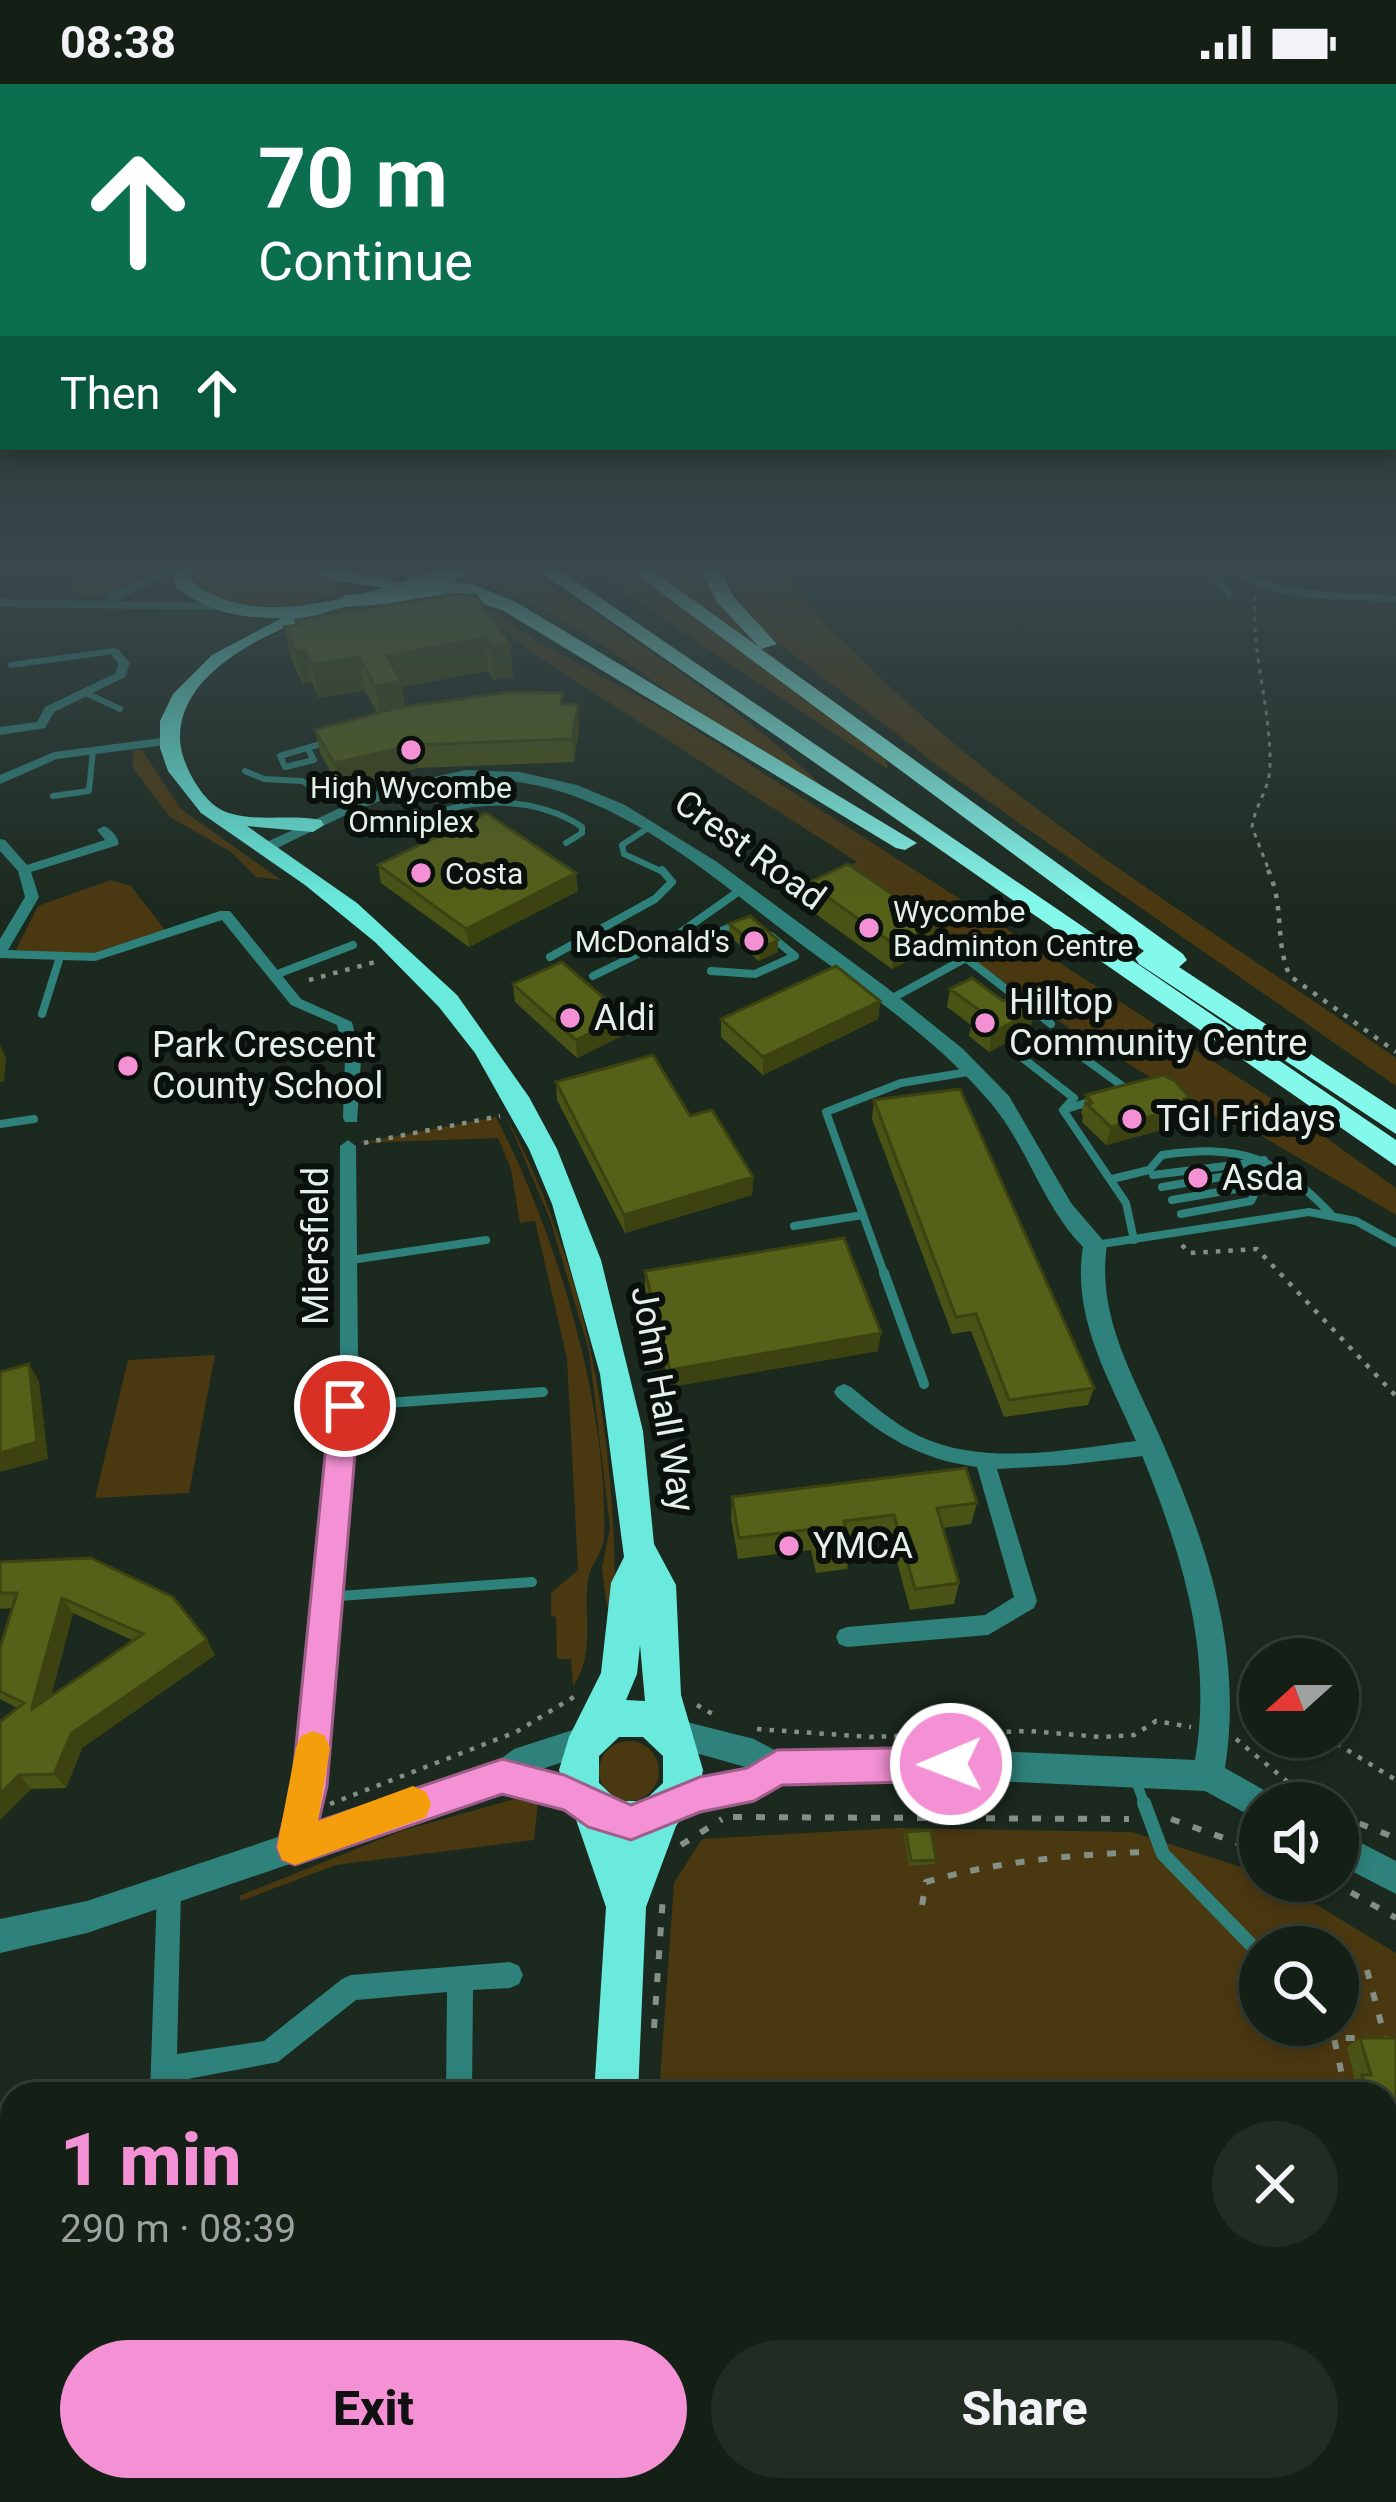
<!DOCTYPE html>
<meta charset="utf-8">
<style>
body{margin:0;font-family:Roboto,sans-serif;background:#212c23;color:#f1f3f6;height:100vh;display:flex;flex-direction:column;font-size:45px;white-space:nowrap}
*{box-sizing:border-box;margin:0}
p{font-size:39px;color:#9da2a1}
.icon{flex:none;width:66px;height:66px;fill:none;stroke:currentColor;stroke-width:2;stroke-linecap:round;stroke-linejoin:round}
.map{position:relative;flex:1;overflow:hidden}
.side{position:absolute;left:0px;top:1998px;width:1398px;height:420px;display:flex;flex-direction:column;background:#141f16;border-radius:36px 36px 0 0;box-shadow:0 6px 18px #0003,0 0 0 3px #333d35}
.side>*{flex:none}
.banner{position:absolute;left:0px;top:0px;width:1398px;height:366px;box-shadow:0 6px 18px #0003,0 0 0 3px #333d35;background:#0b6e4f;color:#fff;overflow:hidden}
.needle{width:78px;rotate:249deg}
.controls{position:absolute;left:1239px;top:1554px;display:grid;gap:24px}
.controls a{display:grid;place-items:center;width:120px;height:120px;border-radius:50%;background:#141f16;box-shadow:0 6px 18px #0003,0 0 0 3px #333d35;font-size:60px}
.pin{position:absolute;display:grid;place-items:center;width:102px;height:102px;color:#fff;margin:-51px;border:6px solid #fff;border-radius:50%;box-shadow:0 3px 12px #0007}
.me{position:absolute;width:132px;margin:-66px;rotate:269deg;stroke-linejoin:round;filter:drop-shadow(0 0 9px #0008)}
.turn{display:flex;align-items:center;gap:42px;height:252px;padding:0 60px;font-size:54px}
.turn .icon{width:156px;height:156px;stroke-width:2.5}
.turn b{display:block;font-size:84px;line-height:102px}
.then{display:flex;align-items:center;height:114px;padding:0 60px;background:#0003;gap:24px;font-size:45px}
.round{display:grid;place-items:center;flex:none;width:126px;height:126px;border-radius:63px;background:#212c23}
.head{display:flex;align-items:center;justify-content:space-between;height:204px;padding:0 60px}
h1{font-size:72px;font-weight:800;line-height:90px;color:#f491d4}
.primary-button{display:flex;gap:24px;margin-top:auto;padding:24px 60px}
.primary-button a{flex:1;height:138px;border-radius:72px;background:#f491d4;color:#111;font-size:48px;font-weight:800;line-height:138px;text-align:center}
.primary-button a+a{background:#212c23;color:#f1f3f6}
.status{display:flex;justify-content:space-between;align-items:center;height:84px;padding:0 60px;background:#141f16;direction:ltr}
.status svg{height:33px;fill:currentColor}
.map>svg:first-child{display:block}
</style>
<div class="status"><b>08:38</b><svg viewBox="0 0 49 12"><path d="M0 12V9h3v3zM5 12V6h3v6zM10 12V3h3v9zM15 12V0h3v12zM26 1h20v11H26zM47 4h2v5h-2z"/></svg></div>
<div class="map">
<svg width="1396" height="2418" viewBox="0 0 1396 2418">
<rect width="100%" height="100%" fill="#1b291e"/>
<path fill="#4a3811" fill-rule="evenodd" d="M91 481H140L133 490 140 489V498L101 512 67 509Z
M200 481H290L317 497 353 506C309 519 231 539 197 495Z
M502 481H521C624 552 739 619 827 707 777 676 725 647 676 613 607 565 540 511 457 494Z
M583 481H624L885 675 889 686Z
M647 481H701L727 527 778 576Z
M718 481H784C792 513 824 537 846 560 1009 726 1208 841 1396 974V1002L942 685 763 547Z
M426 514 497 528 534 556 665 626 1275 1017 1396 1104V1131L1248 1044 1231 1042 1066 942 933 847 839 789 857 778 526 565 492 534 309 544 269 554 342 525Z
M133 666H142L181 725 281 796 256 793 231 768 170 733 133 684Z
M110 796 131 802 165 846 87 871 16 866 38 822Z
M506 1032C587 1184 616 1350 615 1522L607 1523 602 1484 610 1443 589 1267 550 1135Z
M496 1033C556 1148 609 1323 604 1454 603 1469 590 1481 588 1496 583 1533 596 1569 573 1602L571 1575H557L556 1533 551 1532V1509L578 1486 567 1274 535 1137 520 1139 511 1085 498 1054 359 1059Z
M215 1271 189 1409 95 1414 128 1276Z
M599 1687a30 30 0 1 1 60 0a30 30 0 1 1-60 0Z
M514 1715 538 1720 534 1756 336 1781 241 1817 239 1812 401 1747Z
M896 1744 1132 1748 1260 1789V1797L1279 1798 1396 1869V2212H1386V2010H659L674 1799 702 1755ZM1260 1863H1338V1941H1260Z
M678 2406H1111L1113 2418H677Z"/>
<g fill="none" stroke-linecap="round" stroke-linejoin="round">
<path stroke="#849086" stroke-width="3" stroke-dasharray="4.5 6" stroke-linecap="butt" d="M1255 512C1251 570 1271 624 1270 681 1270 706 1255 720 1252 743L1270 789"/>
<path stroke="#849086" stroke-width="4.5" stroke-dasharray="4.5 8" stroke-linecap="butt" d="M1268 786C1285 821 1274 858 1290 892L1396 968
M309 896 379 877
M364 1059 500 1032
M1182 1161 1189 1169 1257 1165 1396 1312
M1239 1609 1260 1616
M697 1621 718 1633
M757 1645 870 1653 1029 1647 1101 1653 1134 1651 1156 1637 1191 1643
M1326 1653 1396 1696
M1236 1655 1313 1719
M330 1720 516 1648 577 1611"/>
<path stroke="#849086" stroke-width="6" stroke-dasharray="9 14" stroke-linecap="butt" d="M1338 1731 1396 1754
M733 1733 1129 1735
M1171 1735 1260 1767
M681 1761 722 1735
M1331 1797 1396 1834
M922 1821 926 1798C998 1777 1070 1771 1144 1768
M1367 1886 1385 1954
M654 1944 663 1812
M1346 2010 1334 1954H1361
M1386 2076H1396
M1386 2192H1396"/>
<path stroke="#2e827b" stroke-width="6" d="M1208 481 1229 510
M1192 483 1201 481
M11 581 114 567
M86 609 120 625
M308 665 314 676 285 683 280 672 327 658
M245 687 264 695 302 697 348 725
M53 712 89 707 93 666
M425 736C467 710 542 714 582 743V749L566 759
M651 742 622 761 624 770 665 789"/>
<path stroke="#2e827b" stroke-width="8" d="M677 866 738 840
M550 873 655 815 672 798 662 786
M711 887 755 890 795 872 771 852
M275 891 353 861
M593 892 677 851 742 805
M889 916 966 874 1051 940
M42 930 59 876
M1056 954 1128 1006 1063 1026 1074 1014 1020 972Z
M1063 1026 1126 1119 1134 1156
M0 1040 34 1035
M1153 1091 1242 1080
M1112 1095 1149 1086 1162 1071C1241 1060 1274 1072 1330 1129
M1162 1103 1233 1091 1242 1080 1264 1076
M1172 1116 1242 1104 1247 1089 1278 1082
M1181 1130 1251 1117 1258 1103 1291 1095
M794 1142 863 1131
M1095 1161 1309 1128 1356 1137 1396 1159
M351 1176 486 1156
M885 1192 826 1028 901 999 974 987"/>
<path stroke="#2e827b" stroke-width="10" d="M884 1189 924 1300
M345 1322 543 1308
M326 1513 532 1498
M1136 1697 1145 1722"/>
<path stroke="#2e827b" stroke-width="14" d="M1144 1719 1163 1770 1260 1870
M407 2418 408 2406"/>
<path fill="#2e827b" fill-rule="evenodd" d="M1223 481C1241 481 1258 497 1278 501 1316 509 1357 509 1396 512V518C1342 514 1265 521 1223 481Z
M110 565H118L130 579 125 593 54 628 45 644 0 651V643L37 638 45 623 116 589 118 579 108 567Z
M169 653 175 657 173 660 57 675 0 700V691L54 668Z
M104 742C110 744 121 755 118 761L31 788 39 813 8 866 94 869 220 827H230L301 915 352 938 361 975 357 1038H345L343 1034 345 975 337 941 291 921 222 836 95 877 0 874V855L25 813 18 787 0 767V755L5 756 27 781 105 756 97 746Z
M348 1056 356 1062 358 1277 321 1702 307 1763 303 1771 295 1775 287 1771 283 1763 297 1702 340 1277V1062Z
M844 1300 851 1303C873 1321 893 1339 919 1352 989 1385 1079 1363 1152 1355L1159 1357 1162 1363 1159 1369 1152 1371 1066 1381 997 1385 1037 1517 1034 1524 988 1551 847 1563 839 1560 836 1553 839 1546 847 1543 985 1531 1014 1513 977 1383C918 1375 882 1352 837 1313L834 1308 837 1303Z
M169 1794 178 1797 181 1806 177 1970 264 1957 342 1895 351 1891 510 1878 519 1882 523 1891 519 1900 510 1904 473 1906 472 2010H446L447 1908 356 1916 278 1978 177 1997 176 2010H150L157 1806 160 1797Z
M87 2406H120L115 2418H82Z"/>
<path fill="#2e827b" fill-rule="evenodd" d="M172 481 188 482 115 517 217 519 222 520V526L0 523V515L111 517 106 513 108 510Z
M466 686 520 688 577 701 625 721 717 778 886 903 963 965 1009 1012 1071 1119 1107 1161C1096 1235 1136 1296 1164 1362 1209 1466 1243 1570 1225 1684L1271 1710 1275 1719H1260V1737L1205 1707 951 1695 781 1699 753 1715 670 1737 659 1732 654 1721 659 1710 749 1684 660 1659 656 1649 660 1639 671 1634 754 1655 780 1669 951 1665 1195 1676C1214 1567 1180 1464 1139 1364 1112 1299 1071 1236 1083 1163 1042 1121 1028 1063 990 1018 937 956 868 909 802 861 703 787 600 688 467 696 397 701 333 738 271 767H259L256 763 383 704Z
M588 1641 599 1646 603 1656 599 1666 536 1687 598 1706 603 1717 598 1728 587 1733 502 1708 87 1849 0 1869V1835L87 1817 493 1681 514 1665Z
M1338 1747 1396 1777V1810L1338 1780Z"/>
<path fill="#69eadd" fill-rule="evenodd" d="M172 481H190L191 497C246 540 320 521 384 504L330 496 303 481 388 494 396 500 457 481H483C440 511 374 512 324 529 269 547 179 587 180 654 180 678 203 722 229 729 256 738 292 730 321 736L324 741 313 748 247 742 357 819 457 911 529 1013 557 1065 601 1176 643 1347 654 1460 676 1501 681 1611 703 1686 699 1706 676 1742 646 1823 638 2010H594L606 1823 559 1686 569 1653 601 1589 611 1499 624 1473 600 1290 552 1120 529 1065 475 969 439 923 375 858 305 801 201 729 168 687 160 664V637L173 610 212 571 282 534C240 534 209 529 176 503ZM640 1561 645 1617 626 1616 637 1590ZM619 1653H643L663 1672V1699L644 1717H618L599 1699V1672Z
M568 2406H620L619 2418H567Z"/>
<path fill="#85f8ec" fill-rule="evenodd" d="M530 481H552L1396 1056V1082Z
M624 481H645L759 563 717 518 699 481H718L733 512 777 560 761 565 1183 870 1187 876 1179 883 1396 1026V1050L1139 880 1135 874 1144 867Z
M412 493 472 500 516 518 917 759 905 766 896 764 502 526 447 509 438 516 346 523 336 517 346 511 419 506 402 499Z"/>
</g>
<path fill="#495315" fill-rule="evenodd" d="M454 510 510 560 513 593 494 596 488 587 402 603 405 622 564 620 579 643 574 678 418 684 339 702 320 669 315 646 377 629 365 606 319 614 312 598 303 600 291 575 284 543 297 541 296 536Z
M378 781 578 807 469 863 381 799Z
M808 799 932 864 892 885 806 823Z
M729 840 778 868 759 877 729 852Z
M513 900 625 932 626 950 577 974 515 918Z
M950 905 1003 917 1034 927 1030 946 989 968 969 952 971 941 947 923Z
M880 917 878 935 763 991 721 953V935Z
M556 998 690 1032 753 1093 752 1111 625 1149 557 1016Z
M1086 1011 1190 1014 1183 1040 1106 1061 1082 1038 1083 1032 1081 1029Z
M874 1016 1094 1304 1088 1321 1004 1333 971 1247 952 1250 872 1035Z
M645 1187 878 1267 670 1303 645 1204Z
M732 1413 977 1419 971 1440 943 1444 959 1499 954 1520 910 1526 890 1452 849 1457 850 1464 847 1485 816 1489 811 1466 738 1475 731 1434Z
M0 1478 207 1556 215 1571 82 1664 66 1704 31 1705 0 1736V1638L17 1624 0 1615V1564L12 1524 1 1525 0 1523ZM73 1529 134 1557 51 1612Z
M906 1748 936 1776 934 1780 909 1782 904 1752Z
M1360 1954H1396V2072H1386V2010H1351L1348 2000 1355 1996 1347 1963Z"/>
<path fill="#3c4311" d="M485 554 488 587 402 603 406 630 381 636 375 603 387 572Z
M510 560 513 593 494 596 491 564Z
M305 566 312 598 303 600 295 567Z
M359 573 365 606 319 614 312 581Z
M578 621 579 643 574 678 572 655Z
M414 661 418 684 339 702 334 679Z
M576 789 578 807 469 863 466 845Z
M936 840 932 864 892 885 895 861Z
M778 856V868L759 877 760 865Z
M880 917 878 935 763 991V973Z
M1034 927 1030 946 989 968 992 949Z
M625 932 626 950 577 974 576 956Z
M0 961 6 974 4 998H0Z
M1190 1014 1186 1023 1189 1022 1183 1040 1106 1061 1111 1043Z
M753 1093 752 1111 625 1149 624 1131Z
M881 1249 878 1267 670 1303V1286Z
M29 1280 39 1297 48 1375 0 1388V1369Z
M62 1514 73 1529 44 1639 32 1625Z
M207 1556 215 1571 82 1664 66 1704 54 1690 71 1650Z
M19 1691 31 1705 0 1736V1710Z"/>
<path fill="#556018" stroke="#3c4311" stroke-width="3" fill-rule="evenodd" d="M454 510 476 511 510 560 491 564 485 554 387 572 401 597 375 603 359 573 312 581 305 566 295 567 284 543 298 541 296 536Z
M509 608 563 609 561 620 578 621 572 655 414 661 334 679 315 646 396 624Z
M486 729 576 789 466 845 378 781Z
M848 780 936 840 895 861 808 799Z
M750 832 778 856 760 865 729 840Z
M562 878 625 932 576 956 513 900Z
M836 882 880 917 763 973 721 935Z
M972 894 1003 917 1013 912 1034 927 992 949 972 934 983 929 950 905Z
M653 971 690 1032 712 1026 753 1093 624 1131 556 998Z
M1163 991 1175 997 1190 1014 1184 1015 1189 1022 1111 1043 1087 1020 1092 1019 1086 1011Z
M960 1005 1094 1304 1009 1316 976 1230 956 1233 874 1016Z
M844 1154 881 1249 670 1286 645 1187Z
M29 1280 37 1358 0 1369V1288Z
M966 1384 977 1419 937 1424 959 1499 915 1505 894 1431 844 1437 850 1464 819 1468 814 1445 739 1454 732 1413Z
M91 1474 173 1513 207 1556 71 1650 54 1690 19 1691 0 1710V1638L24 1619 0 1607V1564L17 1509H0V1478ZM62 1514 143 1550 32 1625V1623Z
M931 1746 936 1776 911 1777 906 1748Z
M1360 1954H1396V2064H1386V2010H1367L1362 1991H1371Z"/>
<linearGradient id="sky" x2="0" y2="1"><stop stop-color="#0f1710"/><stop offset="0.59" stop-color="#39494c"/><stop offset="1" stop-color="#39494c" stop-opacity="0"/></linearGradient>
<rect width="1396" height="820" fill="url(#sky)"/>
<path fill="#f491d4" stroke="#9f5e8a" stroke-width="3" d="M345 1310 359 1322 327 1702 319 1737 502 1675 564 1691 631 1721 700 1693 747 1684 777 1666 951 1663 963 1668 968 1680 963 1692 951 1697 782 1701 754 1717 700 1728 631 1756 588 1743 564 1726 502 1710 295 1781 282 1776 277 1763 292 1702 330 1322Z"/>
<path fill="#f59e0b" d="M313 1647 325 1652 330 1664 318 1737 413 1702 426 1708 431 1720 426 1733 295 1781 282 1776 277 1763 296 1664 301 1652Z"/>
<g fill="#f491d4" stroke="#0a100b" stroke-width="4.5">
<circle cx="411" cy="666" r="12"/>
<circle cx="421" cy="789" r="12"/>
<circle cx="869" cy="844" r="12"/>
<circle cx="754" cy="857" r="12"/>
<circle cx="570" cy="934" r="12"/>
<circle cx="985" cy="939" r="12"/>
<circle cx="128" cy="982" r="12"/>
<circle cx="1132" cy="1035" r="12"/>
<circle cx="1198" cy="1094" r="12"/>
<circle cx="789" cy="1462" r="12"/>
</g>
<g text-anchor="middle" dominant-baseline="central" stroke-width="12" stroke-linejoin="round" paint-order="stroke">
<g font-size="30" fill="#e6f0e8" stroke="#0a100b" text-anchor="start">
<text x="411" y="703" text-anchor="middle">High Wycombe<tspan x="411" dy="34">Omniplex</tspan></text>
<text x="445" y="789">Costa</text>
<text x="893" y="827">Wycombe<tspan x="893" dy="34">Badminton Centre</tspan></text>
<text x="730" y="857" text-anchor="end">McDonald's</text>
</g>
<g font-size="36" fill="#e6f0e8" stroke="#0a100b">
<text transform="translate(750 766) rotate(36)">Crest Road</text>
<text transform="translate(316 1162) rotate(-90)">Miersfield</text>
<text transform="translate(663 1315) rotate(80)">John Hall Way</text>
</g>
<g font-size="36" fill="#e6f0e8" stroke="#0a100b" text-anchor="start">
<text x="1009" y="918">Hilltop<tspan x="1009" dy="41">Community Centre</tspan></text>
<text x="594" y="934">Aldi</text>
<text x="152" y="961">Park Crescent<tspan x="152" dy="41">County School</tspan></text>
<text x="1156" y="1035">TGI Fridays</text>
<text x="1222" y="1094">Asda</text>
<text x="813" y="1462">YMCA</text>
</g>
</g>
</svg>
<div class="controls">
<a><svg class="needle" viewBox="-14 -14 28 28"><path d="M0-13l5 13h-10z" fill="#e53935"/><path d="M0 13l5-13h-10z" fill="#9da2a1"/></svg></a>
<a><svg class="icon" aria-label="sound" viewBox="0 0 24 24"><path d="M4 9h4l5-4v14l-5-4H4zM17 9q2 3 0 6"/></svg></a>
<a><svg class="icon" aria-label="search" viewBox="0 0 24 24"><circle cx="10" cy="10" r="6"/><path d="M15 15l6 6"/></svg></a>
</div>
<div class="pin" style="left:345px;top:1322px;background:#d93025"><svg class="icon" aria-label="arrive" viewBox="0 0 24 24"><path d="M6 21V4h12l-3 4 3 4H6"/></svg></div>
<svg class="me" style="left:951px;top:1680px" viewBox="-20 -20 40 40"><circle r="17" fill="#f491d4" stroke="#fff" stroke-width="3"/><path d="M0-11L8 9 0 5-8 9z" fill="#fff"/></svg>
<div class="banner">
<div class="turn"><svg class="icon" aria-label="ahead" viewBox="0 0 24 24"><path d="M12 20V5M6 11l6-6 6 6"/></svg><div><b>70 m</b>Continue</div></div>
<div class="then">Then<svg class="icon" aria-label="ahead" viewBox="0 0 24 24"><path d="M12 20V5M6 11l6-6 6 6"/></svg></div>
</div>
<section class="side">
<div class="head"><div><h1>1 min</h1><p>290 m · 08:39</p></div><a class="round"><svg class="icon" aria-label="close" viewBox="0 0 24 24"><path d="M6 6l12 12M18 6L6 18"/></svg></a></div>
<div class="primary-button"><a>Exit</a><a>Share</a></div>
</section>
</div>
